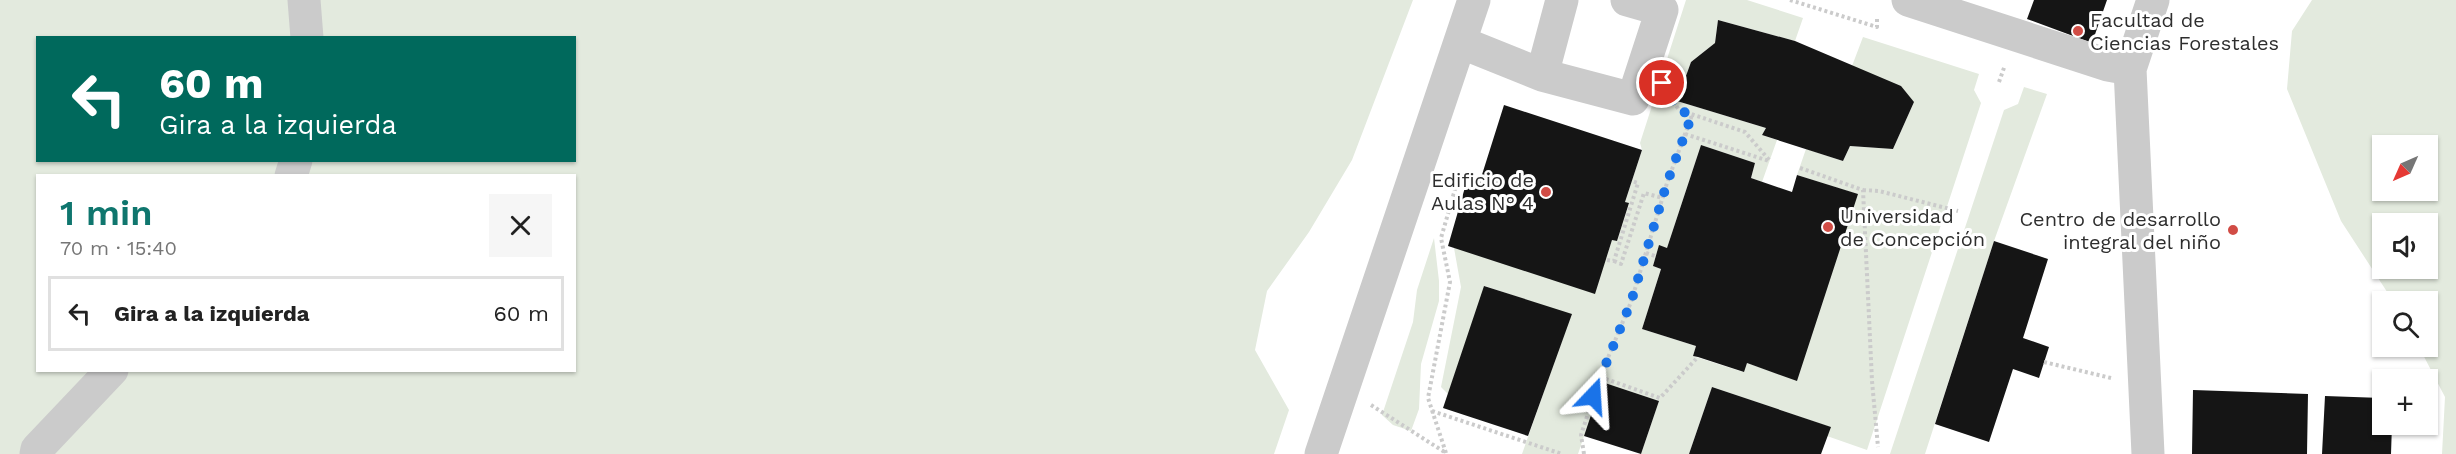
<!DOCTYPE html>
<html lang="es">
<meta charset="utf-8">
<style>
body{margin:0;font-family:"Work Sans",sans-serif;background:#f6f6f6;color:#222;height:100vh;display:flex;flex-direction:column;font-size:22px;white-space:nowrap}
*{box-sizing:border-box;margin:0}
p{font-size:20px;color:#767676}
.icon{flex:none;width:33px;height:33px;fill:none;stroke:currentColor;stroke-width:2;stroke-linecap:round;stroke-linejoin:round}
.map{position:relative;flex:1;overflow:hidden}
.drawer{position:absolute;left:36px;top:174px;width:540px;height:198px;display:flex;flex-direction:column;background:#fff;border-radius:0px;box-shadow:0 2px 4px #0004}
.drawer>*{flex:none}
.hud{position:absolute;left:36px;top:36px;width:540px;height:126px;border-radius:0px;box-shadow:0 2px 4px #0004;background:#00695c;color:#fff;overflow:hidden}
.needle{width:39px;rotate:225deg}
.tools{position:absolute;left:2372px;top:135px;display:grid;gap:12px}
.tools a{display:grid;place-items:center;width:66px;height:66px;border-radius:0px;background:#fff;box-shadow:0 2px 4px #0004;font-size:30px}
.pin{position:absolute;display:grid;place-items:center;width:51px;height:51px;color:#fff;margin:-26px;border:3px solid #fff;border-radius:50%;box-shadow:0 2px 6px #0007}
.me{position:absolute;width:66px;margin:-33px;rotate:20deg;stroke-linejoin:round;filter:drop-shadow(0 0 4px #0008)}
.turn{display:flex;align-items:center;gap:21px;height:126px;padding:0 24px;font-size:27px}
.turn .icon{width:78px;height:78px;stroke-width:2.5}
.turn b{display:block;font-size:42px;line-height:51px}
.round{display:grid;place-items:center;flex:none;width:63px;height:63px;border-radius:0px;background:#f6f6f6}
.headline{display:flex;align-items:center;justify-content:space-between;height:102px;padding:0 24px}
h1{font-size:36px;font-weight:600;line-height:45px;color:#0f766e}
ul{padding:0;list-style:none}
li{display:flex;align-items:center;gap:18px;height:75px;margin:0 12px 9px;padding:0 12px;border:3px solid #e0e0e0;border-radius:0px}
li div{flex:1}
li b{display:block;font-size:22px}
li em{font-style:normal}
.map>svg:first-child{display:block}
</style>
<div class="map">
<svg width="2456" height="454" viewBox="0 0 2456 454">
<rect width="100%" height="100%" fill="#fff"/>
<path fill="#e3eade" fill-rule="evenodd" d="M0 0H1413L1352 160 1309 232 1267 291 1255 350 1289 410 1274 454H0ZM38 38H574V160H38ZM38 176H574V370H38Z
M1686 0H1747L1803 18 1795 41 1718 20 1715 43 1691 62 1677 101 1766 128 1762 135 1777 140 1762 182 1751 178 1755 163 1701 145 1667 248 1659 246 1653 266 1661 269 1642 329 1696 346 1693 356 1743 372 1747 363 1796 380 1857 194 1797 175 1806 149 1843 161 1850 146 1893 149 1914 102 1852 66 1863 37 1979 74 1974 90 1981 103 1867 450 1827 436 1830 427 1712 387 1689 454H1641L1659 401 1602 382 1578 454H1522L1571 315 1485 286 1448 394 1441 387 1461 287 1454 248 1606 259 1612 240 1617 241 1629 204 1625 202 1642 150 1640 143Z
M2312 0H2456V454H2442L2445 397 2419 347 2427 346V302L2393 301 2341 221 2287 89 2292 31ZM2382 146H2427V190H2382ZM2382 224H2427V268H2382Z
M2024 87 2047 94 1994 241 1925 454H1890L2004 110 2018 104Z
M1434 238 1439 281V301L1421 364 1419 409 1411 431 1393 425 1382 415 1413 322 1417 290Z"/>
<path fill="#151515" d="M2034 0H2107L2092 43 2027 19Z
M1718 20 1795 41 1901 86 1914 102 1893 149 1850 146 1843 161 1762 135 1766 128 1677 101 1691 62 1715 43Z
M1504 105 1642 150 1625 202 1629 203 1617 241 1612 240 1595 294 1448 246 1468 177 1480 181Z
M1701 145 1755 163 1751 178 1792 192 1797 175 1858 194 1797 381 1747 363 1744 372 1698 357 1693 356 1696 346 1642 329 1661 269 1653 266 1659 245 1667 248Z
M1994 241 2048 259 2023 338 2049 347 2039 378 2013 369 1989 442 1935 424Z
M1484 286 1572 314 1528 436 1443 408Z
M1602 382 1659 401 1641 454 1584 436Z
M1712 387 1831 427 1821 454H1689Z
M2193 390 2308 394 2307 454H2192Z
M2325 396 2382 398V424H2392L2391 454H2322Z"/>
<g fill="none" stroke-linecap="round" stroke-linejoin="round">
<path stroke="#cbcbcb" stroke-width="4" stroke-dasharray="3 3" stroke-linecap="butt" d="M1790 0 1877 27V16
M1999 82 2005 65
M1670 96 1679 110 1745 132 1770 161
M1685 134 1769 161
M1800 168 1863 190 1872 381 1878 447
M1863 190 1879 191 1958 211
M1646 253 1655 256
M1607 260 1614 261 1638 183 1632 181
M1614 261 1621 264 1644 193 1663 198
M2044 362 2111 378
M1600 377 1660 398 1696 359
M1371 405 1446 453
M1432 411 1562 454
M1446 453 1428 398 1450 282 1441 238 1458 179
M1584 454 1581 435 1600 377 1631 302 1667 183 1692 115"/>
<path stroke="#cbcbcb" stroke-width="33" d="M304 0 307 38
M1908 0 2108 65 2130 69
M1460 42 1542 75 1633 99 1662 10 1627 0
M1542 75 1562 0
M291 176 296 160
M36 454 37 449 112 370
M1321 454 1474 0
M2148 454 2130 69 2153 0"/>
</g>
<g fill="none" stroke-linecap="round" stroke-linejoin="round">
<path stroke="#1a73e8" stroke-width="10" stroke-dasharray="0 18" d="M1593 396 1631 302 1667 183 1692 115 1678 110 1662 83"/>
</g>
<g fill="#d14c45" stroke="#fff" stroke-width="2">
<circle cx="2078" cy="31" r="6"/>
<circle cx="1546" cy="192" r="6"/>
<circle cx="1828" cy="227" r="6"/>
<circle cx="2233" cy="230" r="6"/>
</g>
<g text-anchor="middle" dominant-baseline="central" stroke-width="6" stroke-linejoin="round" paint-order="stroke">
<g font-size="20" fill="#2e2e2e" stroke="#fff" text-anchor="start">
<text x="2090" y="20">Facultad de<tspan x="2090" dy="23">Ciencias Forestales</tspan></text>
<text x="1534" y="180" text-anchor="end">Edificio de<tspan x="1534" dy="23">Aulas N° 4</tspan></text>
<text x="1840" y="216">Universidad<tspan x="1840" dy="23">de Concepción</tspan></text>
<text x="2221" y="219" text-anchor="end">Centro de desarrollo<tspan x="2221" dy="23">integral del niño</tspan></text>
</g>
</g>
</svg>
<div class="tools">
<a><svg class="needle" viewBox="-14 -14 28 28"><path d="M0-13l5 13h-10z" fill="#e53935"/><path d="M0 13l5-13h-10z" fill="#767676"/></svg></a>
<a><svg class="icon" aria-label="sound" viewBox="0 0 24 24"><path d="M4 9h4l5-4v14l-5-4H4zM17 9q2 3 0 6"/></svg></a>
<a><svg class="icon" aria-label="search" viewBox="0 0 24 24"><circle cx="10" cy="10" r="6"/><path d="M15 15l6 6"/></svg></a>
<a>+</a>
</div>
<div class="pin" style="left:1662px;top:83px;background:#d93025"><svg class="icon" aria-label="arrive" viewBox="0 0 24 24"><path d="M6 21V4h12l-3 4 3 4H6"/></svg></div>
<svg class="me" style="left:1593px;top:396px" viewBox="-20 -20 40 40"><path d="M0-17L14 15 0 8-14 15z" fill="#1a73e8" stroke="#fff" stroke-width="4"/></svg>
<div class="hud">
<div class="turn"><svg class="icon" aria-label="left" viewBox="0 0 24 24"><path d="M17 20v-9H6M10 6l-5 5 5 5"/></svg><div><b>60 m</b>Gira a la izquierda</div></div>
</div>
<section class="drawer">
<div class="headline"><div><h1>1 min</h1><p>70 m · 15:40</p></div><a class="round"><svg class="icon" aria-label="close" viewBox="0 0 24 24"><path d="M6 6l12 12M18 6L6 18"/></svg></a></div>
<ul>
<li><svg class="icon" aria-label="left" viewBox="0 0 24 24"><path d="M17 20v-9H6M10 6l-5 5 5 5"/></svg><div><b>Gira a la izquierda</b></div><em>60 m</em></li>
</ul>
</section>
</div>
